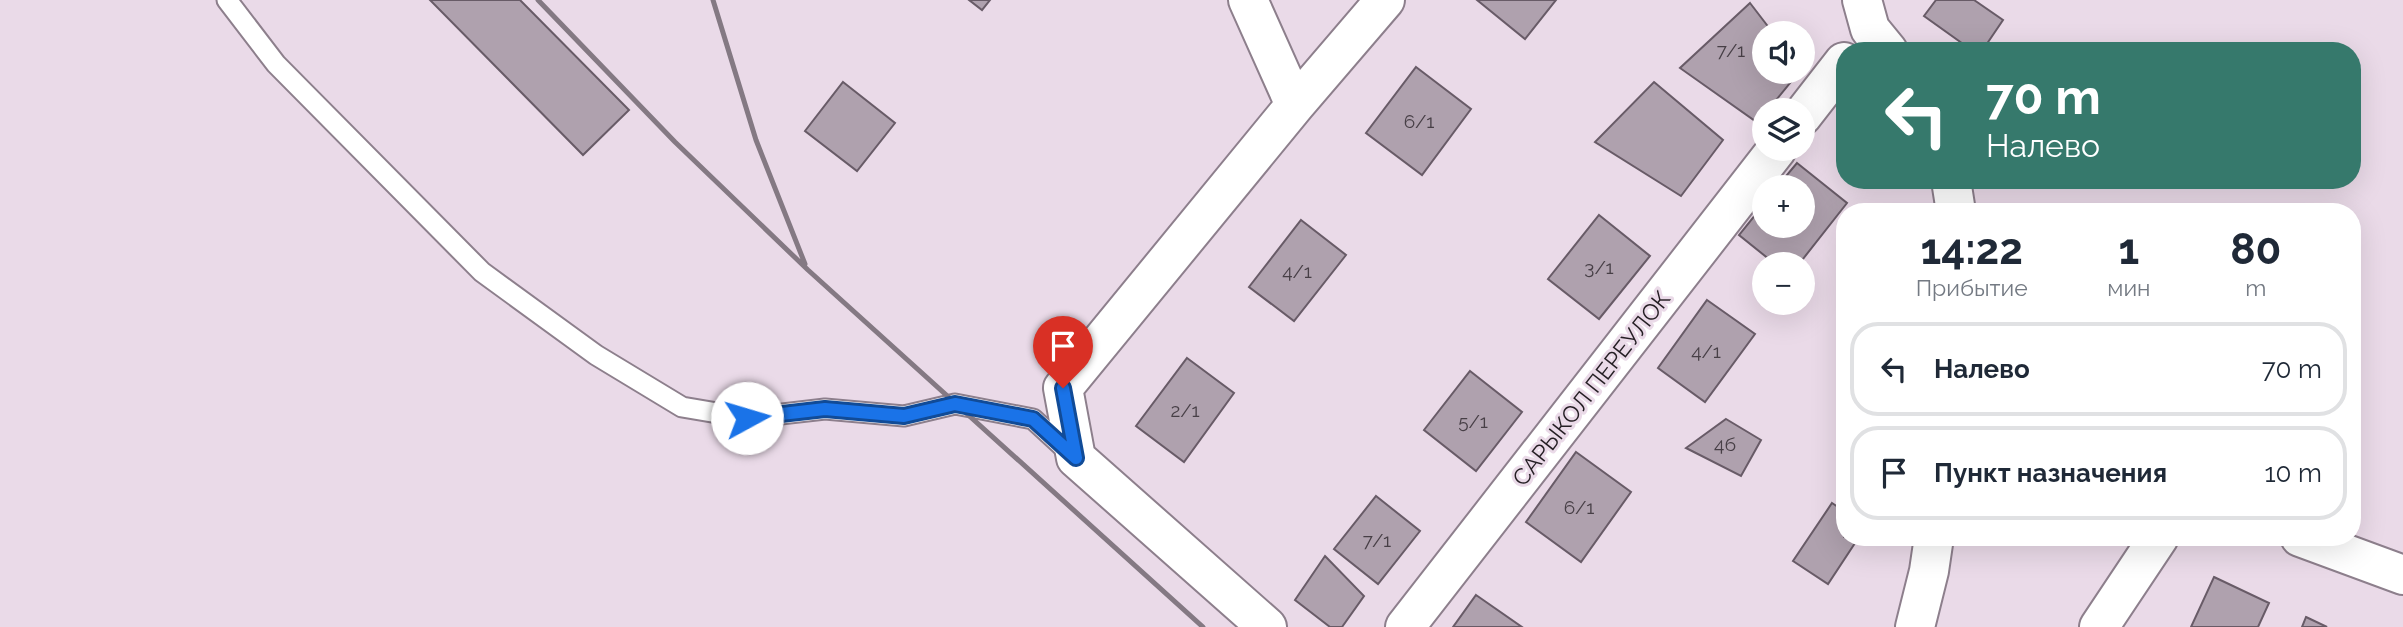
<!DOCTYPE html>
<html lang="ru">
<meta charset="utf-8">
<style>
body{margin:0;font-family:Raleway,sans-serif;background:#f2f2f3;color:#1f2937;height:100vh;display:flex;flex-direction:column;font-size:26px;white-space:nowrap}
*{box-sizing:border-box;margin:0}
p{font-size:23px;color:#747a83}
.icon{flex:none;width:38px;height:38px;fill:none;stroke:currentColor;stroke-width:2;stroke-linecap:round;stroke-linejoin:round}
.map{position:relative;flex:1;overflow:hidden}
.side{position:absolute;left:1836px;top:203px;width:525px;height:343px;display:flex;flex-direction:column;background:#fff;border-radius:28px;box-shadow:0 7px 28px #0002}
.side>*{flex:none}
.top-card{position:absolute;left:1836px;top:42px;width:525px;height:147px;border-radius:28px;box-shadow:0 7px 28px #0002;background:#36796c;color:#fff;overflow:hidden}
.controls{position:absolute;left:1752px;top:21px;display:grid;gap:14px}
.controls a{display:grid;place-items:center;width:63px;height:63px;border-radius:50%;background:#fff;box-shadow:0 7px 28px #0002;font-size:35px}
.pin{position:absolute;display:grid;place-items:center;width:60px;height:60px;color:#fff;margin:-72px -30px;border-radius:50% 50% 50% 0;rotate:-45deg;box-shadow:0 0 7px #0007}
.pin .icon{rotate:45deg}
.me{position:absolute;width:77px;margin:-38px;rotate:84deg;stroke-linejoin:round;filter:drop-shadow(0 0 5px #0008)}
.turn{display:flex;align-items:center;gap:24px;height:147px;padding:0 35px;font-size:32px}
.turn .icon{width:91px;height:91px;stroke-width:2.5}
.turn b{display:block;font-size:49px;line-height:60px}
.eta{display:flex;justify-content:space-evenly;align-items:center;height:119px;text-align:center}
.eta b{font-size:42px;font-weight:700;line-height:49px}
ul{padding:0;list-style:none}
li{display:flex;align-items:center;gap:21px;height:94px;margin:0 14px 10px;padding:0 21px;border:4px solid #e0e1e3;border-radius:28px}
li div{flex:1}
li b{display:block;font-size:26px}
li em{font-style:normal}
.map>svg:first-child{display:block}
</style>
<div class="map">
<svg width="2403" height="627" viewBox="0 0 2403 627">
<rect width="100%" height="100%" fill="#eadae8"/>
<path fill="#afa1ae" stroke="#685b67" stroke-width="2" d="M430 0H520L629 110 583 155Z
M969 0H990L982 10Z
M1477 0H1556L1525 39Z
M1936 0H1974L2003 20 1982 51H1973L1924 16Z
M1750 3 1773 33H1764V72H1799L1768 110H1764V115L1758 123 1680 68Z
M1416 67 1471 109 1422 175 1366 133Z
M843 82 895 123 857 171 805 131Z
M1654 82 1723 140 1681 196 1595 142Z
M1797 163 1847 203 1799 264H1775L1739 235 1764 204V226H1802V187H1777Z
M1599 215 1650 256 1599 319 1548 279Z
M1301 220 1346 255 1294 321 1249 287Z
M1707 300 1755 334 1705 402 1658 368Z
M1187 358 1234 393 1184 462 1136 426Z
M1470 371 1522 412 1476 471 1424 430Z
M1726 419 1761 440 1741 476 1686 448Z
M1576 452 1631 492 1581 562 1526 522Z
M1376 496 1420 531 1378 584 1334 549Z
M1832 503 1844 511V537H1859L1828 584 1793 561Z
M1325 556 1364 596 1342 627H1330L1295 600Z
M2214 577 2269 603 2258 627H2191Z
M1476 595 1522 627H1453Z
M2306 617 2327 627H2302Z"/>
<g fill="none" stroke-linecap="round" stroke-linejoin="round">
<defs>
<path id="lane" d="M227 0 276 64 482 272 596 355 682 407 747 418 825 409 904 416 955 404 1033 419 1070 453"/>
<path id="street" d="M1248 0 1295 105
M1862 0 1870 29 1888 51
M1802 116 1844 62
M1951 180 1956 212
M2300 537 2403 575
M1267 627 1076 458 1063 388 1295 105 1385 0
M1405 627 1777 149
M1915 627 1929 571 1934 537
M2099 627 2159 537"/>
</defs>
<use href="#lane" stroke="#8d7f8c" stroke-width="23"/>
<use href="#street" stroke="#8d7f8c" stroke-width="42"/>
<use href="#lane" stroke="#fff" stroke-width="19"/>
<use href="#street" stroke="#fff" stroke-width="38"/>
<path stroke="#847983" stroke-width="5" d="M538 0 675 142 808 270 1203 627
M713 0 756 140 805 264"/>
</g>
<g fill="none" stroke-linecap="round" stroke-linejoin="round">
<defs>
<path id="route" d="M747 418 825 409 904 416 955 404 1033 419 1076 458 1063 388"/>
</defs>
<use href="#route" stroke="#114b97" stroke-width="18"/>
<use href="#route" stroke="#1a73e8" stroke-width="12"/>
</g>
<g text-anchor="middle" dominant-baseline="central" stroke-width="6" stroke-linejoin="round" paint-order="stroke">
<g font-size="19" fill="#473f46">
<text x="1731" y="50">7/1</text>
<text x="1419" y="121">6/1</text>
<text x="1599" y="267">3/1</text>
<text x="1297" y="271">4/1</text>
<text x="1706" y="351">4/1</text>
<text x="1185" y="410">2/1</text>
<text x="1473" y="421">5/1</text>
<text x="1725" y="444">4б</text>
<text x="1579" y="507">6/1</text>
<text x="1377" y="540">7/1</text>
</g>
<g font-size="23" fill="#241e23" stroke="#eadae8">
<text transform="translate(1591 388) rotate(-52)">САРЫКОЛ ПЕРЕУЛОК</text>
</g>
</g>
</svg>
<div class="controls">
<a><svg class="icon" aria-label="sound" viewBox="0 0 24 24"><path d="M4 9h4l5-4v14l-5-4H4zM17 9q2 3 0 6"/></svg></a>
<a><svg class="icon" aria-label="layers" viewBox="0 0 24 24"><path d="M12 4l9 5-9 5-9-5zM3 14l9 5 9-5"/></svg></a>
<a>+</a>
<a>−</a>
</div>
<div class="pin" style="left:1063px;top:388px;background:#d93025"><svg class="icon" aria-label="arrive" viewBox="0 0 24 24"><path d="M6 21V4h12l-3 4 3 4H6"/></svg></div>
<svg class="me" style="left:747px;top:418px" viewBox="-20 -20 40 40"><circle r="19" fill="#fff"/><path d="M0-13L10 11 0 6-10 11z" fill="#1a73e8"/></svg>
<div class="top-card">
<div class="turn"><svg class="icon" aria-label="left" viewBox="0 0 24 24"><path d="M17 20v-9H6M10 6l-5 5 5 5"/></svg><div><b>70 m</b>Налево</div></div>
</div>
<section class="side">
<div class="eta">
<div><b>14:22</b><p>Прибытие</p></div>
<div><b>1</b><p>мин</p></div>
<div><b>80</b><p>m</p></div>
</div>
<ul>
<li><svg class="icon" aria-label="left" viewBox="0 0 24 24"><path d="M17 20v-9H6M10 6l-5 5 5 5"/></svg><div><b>Налево</b></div><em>70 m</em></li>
<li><svg class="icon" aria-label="arrive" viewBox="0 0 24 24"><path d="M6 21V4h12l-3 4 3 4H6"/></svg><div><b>Пункт назначения</b></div><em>10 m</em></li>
</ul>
</section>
</div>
